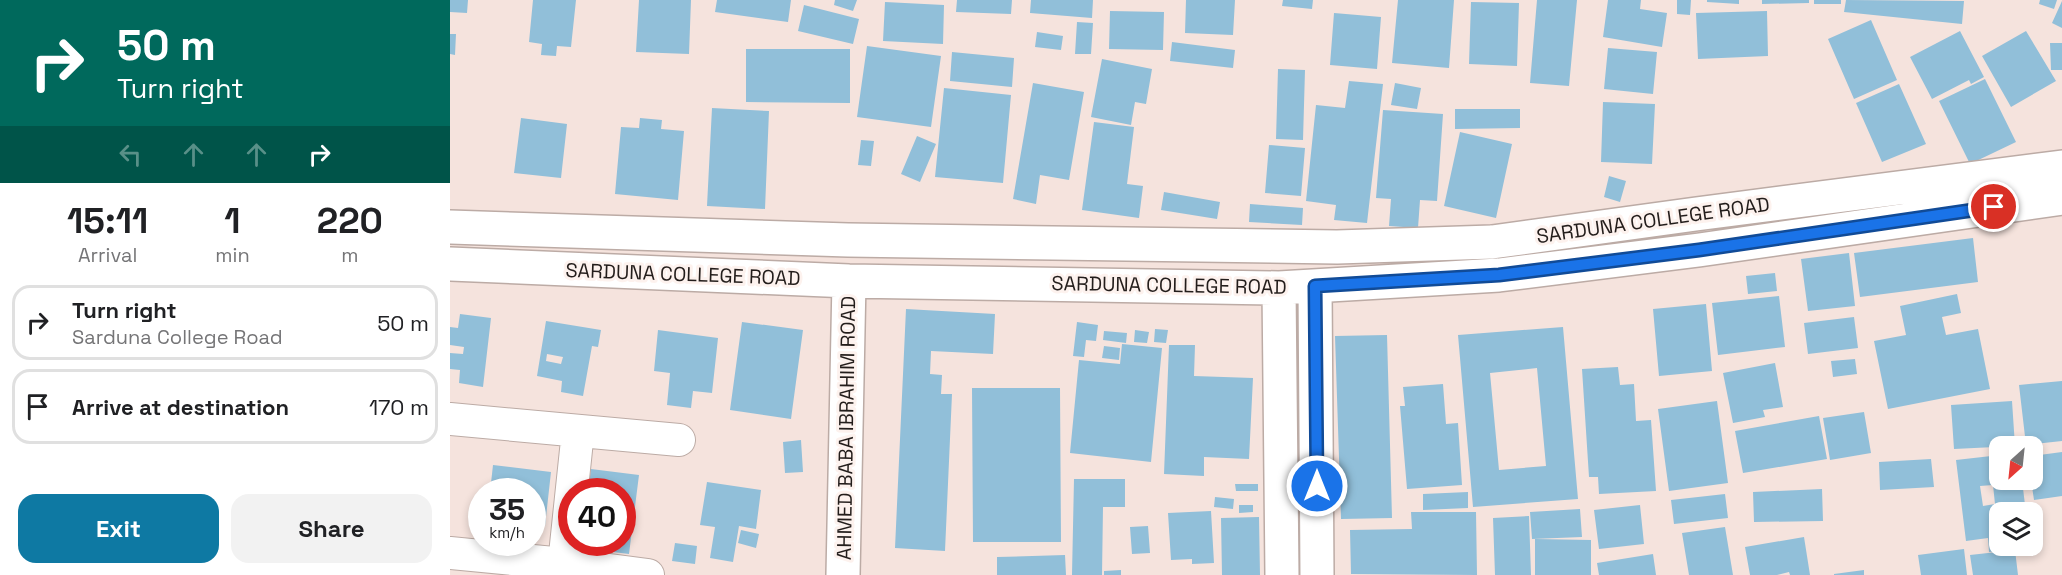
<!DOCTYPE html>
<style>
body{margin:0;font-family:"Space Grotesk",sans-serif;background:#f2f2f2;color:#202124;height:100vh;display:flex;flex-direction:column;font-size:22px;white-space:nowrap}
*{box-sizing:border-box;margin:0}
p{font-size:20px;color:#757577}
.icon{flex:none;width:33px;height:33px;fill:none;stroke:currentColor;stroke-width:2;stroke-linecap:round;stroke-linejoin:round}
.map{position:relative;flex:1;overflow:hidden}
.side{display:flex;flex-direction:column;background:#fff;width:450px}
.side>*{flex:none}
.banner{background:#00695c;color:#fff;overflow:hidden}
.needle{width:39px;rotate:207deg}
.controls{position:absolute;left:1539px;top:436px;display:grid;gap:12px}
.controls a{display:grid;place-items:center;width:54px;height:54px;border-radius:12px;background:#fff;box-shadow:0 3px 9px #0003;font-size:30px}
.speed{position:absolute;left:18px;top:478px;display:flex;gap:12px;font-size:30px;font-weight:700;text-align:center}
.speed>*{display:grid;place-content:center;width:78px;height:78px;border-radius:50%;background:#fff;box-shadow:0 3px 9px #0003;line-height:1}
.speed small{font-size:15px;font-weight:400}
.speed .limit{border:9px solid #d22;background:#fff;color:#111}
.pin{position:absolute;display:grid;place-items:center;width:51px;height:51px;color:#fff;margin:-26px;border:3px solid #fff;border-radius:50%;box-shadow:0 2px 6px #0007}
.me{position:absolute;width:66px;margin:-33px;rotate:0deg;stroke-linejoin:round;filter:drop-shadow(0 0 4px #0008)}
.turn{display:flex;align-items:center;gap:21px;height:126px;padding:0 18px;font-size:27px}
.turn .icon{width:78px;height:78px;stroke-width:2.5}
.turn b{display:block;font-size:42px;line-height:51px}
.lanes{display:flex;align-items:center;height:57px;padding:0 18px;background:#0003;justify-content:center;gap:30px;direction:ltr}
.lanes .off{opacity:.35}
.eta{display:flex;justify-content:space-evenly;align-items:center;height:102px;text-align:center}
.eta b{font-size:36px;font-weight:600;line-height:42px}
.action{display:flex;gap:12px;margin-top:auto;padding:12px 18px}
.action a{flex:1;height:69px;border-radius:18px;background:#0e79a3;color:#fff;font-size:24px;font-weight:600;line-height:69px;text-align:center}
.action a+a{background:#f2f2f2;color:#202124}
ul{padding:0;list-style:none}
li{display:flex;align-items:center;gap:18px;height:75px;margin:0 12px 9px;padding:0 6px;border:3px solid #e0e0e0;border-radius:18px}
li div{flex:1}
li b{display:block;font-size:22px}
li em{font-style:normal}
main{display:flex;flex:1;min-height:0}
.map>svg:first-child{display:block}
</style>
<main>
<section class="side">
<div class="banner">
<div class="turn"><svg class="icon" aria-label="right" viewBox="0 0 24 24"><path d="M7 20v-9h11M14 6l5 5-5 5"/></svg><div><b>50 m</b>Turn right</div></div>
<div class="lanes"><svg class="icon off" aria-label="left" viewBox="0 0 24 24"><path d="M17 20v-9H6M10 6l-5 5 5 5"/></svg><svg class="icon off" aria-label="ahead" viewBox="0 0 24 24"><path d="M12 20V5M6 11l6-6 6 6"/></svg><svg class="icon off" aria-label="ahead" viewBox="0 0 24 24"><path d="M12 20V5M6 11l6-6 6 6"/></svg><svg class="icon" aria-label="right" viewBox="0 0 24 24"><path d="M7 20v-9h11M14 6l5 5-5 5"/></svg></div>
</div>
<div class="eta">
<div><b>15:11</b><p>Arrival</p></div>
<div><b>1</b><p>min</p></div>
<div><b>220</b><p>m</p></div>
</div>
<ul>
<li><svg class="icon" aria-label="right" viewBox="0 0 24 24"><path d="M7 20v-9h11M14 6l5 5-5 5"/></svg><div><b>Turn right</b><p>Sarduna College Road</p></div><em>50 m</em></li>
<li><svg class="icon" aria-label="arrive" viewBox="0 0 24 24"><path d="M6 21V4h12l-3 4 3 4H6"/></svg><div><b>Arrive at destination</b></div><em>170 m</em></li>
</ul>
<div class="action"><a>Exit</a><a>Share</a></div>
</section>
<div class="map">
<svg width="1612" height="575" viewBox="0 0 1612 575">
<rect width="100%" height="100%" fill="#f5e3dd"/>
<path fill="#91bfd9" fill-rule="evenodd" d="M0 0H18L17 13 0 12Z
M83 0H126L121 47 107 46 106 56 91 55 92 44 79 42Z
M189 0H241L239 54 186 52Z
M267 0H341L338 22 265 12Z
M385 0H407L403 11 384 5Z
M507 0H562L561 14 506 12Z
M581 0H643L642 18 580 13Z
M736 0H785L783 35 735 33Z
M833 0H863L862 9 832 6Z
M948 0H1004L999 68 942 63Z
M1087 0H1127L1119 86 1080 83Z
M1158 0H1191L1190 9 1217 13 1212 47 1153 37Z
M1227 0H1241L1240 15 1227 14Z
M1257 0H1289V4L1257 2Z
M1312 0H1359V3L1312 4Z
M1364 0H1391V4H1364Z
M1396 0 1514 1 1512 24 1394 12Z
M1590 0H1607L1604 9 1589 4Z
M1612 1V28L1602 23Z
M435 2 494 5 493 44 433 41Z
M1021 2 1069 3 1067 66 1019 64Z
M354 5 409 19 403 44 348 31Z
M660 11 714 12 713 50 659 49Z
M1317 11 1318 56 1248 59 1246 13Z
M884 13 931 17 927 69 880 65Z
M1421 20 1447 80 1404 99 1378 39Z
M627 22 643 23 641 54H625Z
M1510 31 1534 77 1521 84 1519 80 1482 99 1460 57Z
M1576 31 1606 81 1561 107 1532 56Z
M587 32 613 36 611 50 585 47Z
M0 34H6L5 55 0 54Z
M722 42 785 50 783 68 720 61Z
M1600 43H1612V70H1601Z
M417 46 491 56 481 127 407 117Z
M1158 48 1207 52 1203 94 1154 89Z
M296 49H400V103L296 102Z
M502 52 564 58 562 87 500 81Z
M652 59 702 69 696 104 685 102 681 125 641 117Z
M828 69 855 70 853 140 826 139Z
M1535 79 1566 142 1520 164 1489 101Z
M899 81 933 84 917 223 884 220 886 205 856 201 866 105 895 108Z
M583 83 634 92 619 180 590 175 586 204 563 199Z
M945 83 971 88 967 109 941 105Z
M1449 84 1476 144 1432 162 1406 103Z
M494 88 561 95 553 183 485 177Z
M1153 102 1205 104 1202 164 1151 162Z
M262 108 319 111 315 209 257 206Z
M1005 109H1070V128L1005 129Z
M933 110 993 114 987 201 970 200 968 228 939 226 941 199 926 198Z
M71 118 117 124 111 178 64 173Z
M190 118 212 120 211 129 234 131 228 200 165 194 171 127 189 128Z
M644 122 684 127 677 184 693 186 689 218 632 210Z
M1010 132 1062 144 1046 218 994 206Z
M467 136 486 144 470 182 451 174Z
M411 140 424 141 421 166 408 165Z
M819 145 855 148 851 196 815 193Z
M1159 176 1176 181 1170 202 1154 197Z
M714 192 770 202 767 219 711 210Z
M800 204 853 208 852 225 799 222Z
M1523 238 1528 282 1410 297 1404 253Z
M1399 253 1405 306 1358 311 1351 259Z
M1325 273 1327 291 1298 294 1296 276Z
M1507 294 1511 313 1492 317 1496 335 1528 329 1540 389 1438 409 1424 341 1456 335 1450 306Z
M1329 296 1335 347 1268 355 1262 303Z
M1256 304 1262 371 1209 376 1203 309Z
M456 309 545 314 543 354 481 351 480 374 492 375 491 394H502L495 551 445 548Z
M10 314 41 318 33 387 9 383 10 370 0 369V353L13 354 14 347 0 345V327L8 328Z
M1404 317 1408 348 1358 354 1354 323Z
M96 321 151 330 148 347 142 346 133 396 111 392 112 381 87 376ZM97 354 113 357 111 364 96 361Z
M292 322 353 330 341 419 280 410Z
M627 322 648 325 646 341 636 340 634 357 623 356Z
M1113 327 1128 499 1023 507 1008 335ZM1087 368 1096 466 1049 470 1040 373Z
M705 329 718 330 716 343 704 342Z
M208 330 268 338 262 393 243 391 241 408 217 405 220 373 204 371Z
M685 330 699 332 697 343 684 342Z
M654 331 677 333 676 343 653 340Z
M937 335 942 518 891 519 885 336Z
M672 344 712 348 701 462 620 453 629 360 670 364Z
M719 345H745L744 376 803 378 799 459 754 457V476L714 474Z
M654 346 670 348 669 360 652 358Z
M1405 359 1407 374 1383 377 1381 361Z
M1325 363 1333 407 1313 410 1315 417 1283 423 1273 373Z
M1168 367 1170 385 1184 384 1186 421 1201 420 1206 491 1149 494 1148 477H1139L1132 369Z
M1612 381V441L1576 445 1569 385Z
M993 384 996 424 1008 423 1012 485 957 489 950 406H955L953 387Z
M522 388H610L611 542H523Z
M1267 401 1278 483 1219 491 1208 409Z
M1562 401 1565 446 1504 449 1501 405Z
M1414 412 1421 453 1380 460 1373 418Z
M1369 416 1377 459 1293 473 1285 431Z
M351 440 353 472 335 473 333 442Z
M1612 452V496L1584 500 1581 480 1582 456Z
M1550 455V480H1572L1576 513H1550V546H1564V549L1539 552 1538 538 1516 541 1506 460ZM1543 485 1545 504 1533 506 1530 486Z
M1481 459 1484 487 1430 490 1429 462Z
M43 465 101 472 95 526 82 525V492H40Z
M141 469 189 475 179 554 131 548V543H172V492H138Z
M624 479H675V507H653L652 575H622Z
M257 482 311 490 306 529 289 526 283 562 260 558 265 527 250 525Z
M785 484H808V491H786Z
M1372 489 1373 521 1304 522 1303 492Z
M1018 492V508L973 510V494Z
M1275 494 1278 518 1224 524 1221 500Z
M765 497 784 499 783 509 764 507Z
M789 505H803V512L789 513Z
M1190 505 1194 544 1149 549 1144 510Z
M1130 509 1132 537 1082 539 1080 512Z
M761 511 764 563 742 564V559L721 560 718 513Z
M961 512H1026L1027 575 901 574 900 530 962 529Z
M1079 516 1081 575H1045L1043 518Z
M809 517 810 575H772L771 518Z
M698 526 700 553 682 554 680 527Z
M1275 527 1283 575H1239L1232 533Z
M291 530 309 534 306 548 288 543Z
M1354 537 1360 575H1340L1339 572 1327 575H1300L1295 547Z
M1085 539 1141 540V575H1085Z
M225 543 247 546 245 564 222 561Z
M1514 549 1517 575H1471L1468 555Z
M1565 550 1568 575H1523L1520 555Z
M1203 554 1206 575H1149L1147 563Z
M615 555 616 575H547V557Z
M671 570V575H654V571Z
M1414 570V575H1384V574Z"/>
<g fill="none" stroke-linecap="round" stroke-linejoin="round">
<defs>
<path id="minor" d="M0 419 229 440
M0 553 114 564 198 575
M114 564 128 431"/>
<path id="tertiary" d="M0 227 398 240 887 247 1042 242 1246 214 1612 167
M0 264 399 281 829 288 1049 275 1249 250 1612 198
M865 286 867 575
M829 288 832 575
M393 575 399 281"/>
</defs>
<use href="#minor" stroke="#bcaba5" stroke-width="34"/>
<use href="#tertiary" stroke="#bcaba5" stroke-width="36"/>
<use href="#minor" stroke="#fff" stroke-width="32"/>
<use href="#tertiary" stroke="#fff" stroke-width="33"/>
</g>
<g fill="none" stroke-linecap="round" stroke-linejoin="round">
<defs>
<path id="route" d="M867 486 865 286 1049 275 1249 250 1544 207"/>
</defs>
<use href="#route" stroke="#114b97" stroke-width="15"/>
<use href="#route" stroke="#1a73e8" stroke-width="10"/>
</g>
<g text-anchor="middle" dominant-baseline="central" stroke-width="6" stroke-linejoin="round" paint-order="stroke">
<g font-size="20" fill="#231d1b" stroke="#fdf2ee">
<text transform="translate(1203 220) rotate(-8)">SARDUNA COLLEGE ROAD</text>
<text transform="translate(233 274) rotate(2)">SARDUNA COLLEGE ROAD</text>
<text transform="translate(719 285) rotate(1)">SARDUNA COLLEGE ROAD</text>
<text transform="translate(396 428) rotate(-89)">AHMED BABA IBRAHIM ROAD</text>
</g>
</g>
</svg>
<div class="controls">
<a><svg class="needle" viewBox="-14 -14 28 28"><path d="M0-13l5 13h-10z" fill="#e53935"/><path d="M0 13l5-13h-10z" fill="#757577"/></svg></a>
<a><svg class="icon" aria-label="layers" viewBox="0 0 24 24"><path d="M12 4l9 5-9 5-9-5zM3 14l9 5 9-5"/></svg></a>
</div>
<div class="speed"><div>35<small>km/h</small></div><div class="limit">40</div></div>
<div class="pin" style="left:1544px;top:207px;background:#d93025"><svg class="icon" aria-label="arrive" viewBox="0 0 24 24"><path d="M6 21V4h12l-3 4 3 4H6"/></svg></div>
<svg class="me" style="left:867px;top:486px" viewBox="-20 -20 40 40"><circle r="17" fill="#1a73e8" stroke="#fff" stroke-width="3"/><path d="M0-11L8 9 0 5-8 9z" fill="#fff"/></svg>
</div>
</main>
